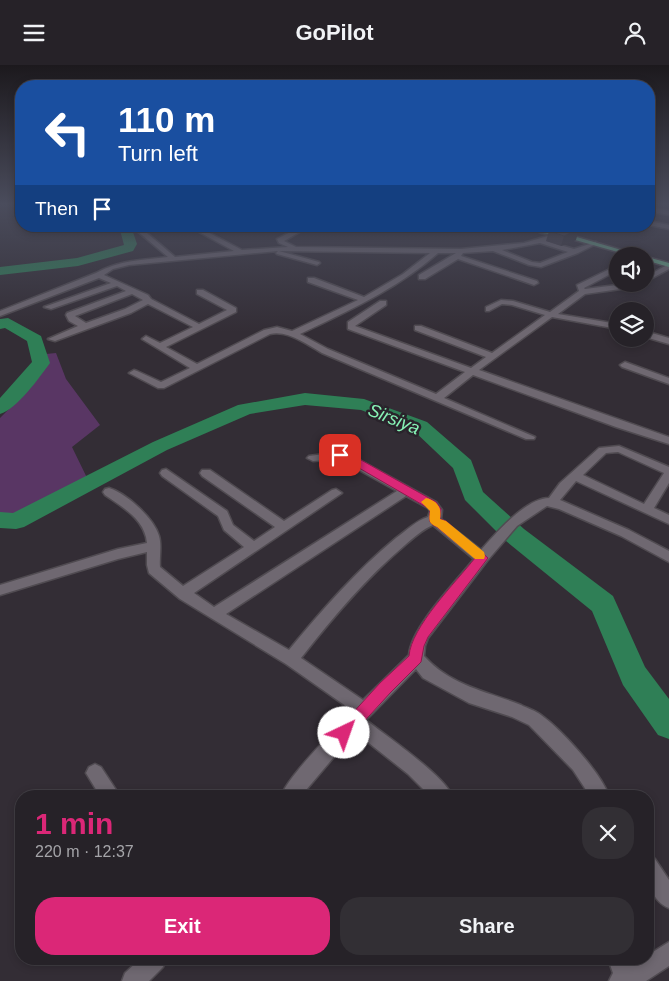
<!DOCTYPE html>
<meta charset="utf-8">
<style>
body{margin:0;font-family:Helvetica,sans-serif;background:#322f34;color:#f1f3f6;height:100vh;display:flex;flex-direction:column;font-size:19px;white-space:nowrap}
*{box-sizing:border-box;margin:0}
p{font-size:16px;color:#a4a4a8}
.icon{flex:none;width:28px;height:28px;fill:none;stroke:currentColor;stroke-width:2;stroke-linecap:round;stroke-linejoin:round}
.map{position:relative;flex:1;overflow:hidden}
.details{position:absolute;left:15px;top:725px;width:639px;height:175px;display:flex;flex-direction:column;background:#262228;border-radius:20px;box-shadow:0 2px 8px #0003,0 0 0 1px #423f45}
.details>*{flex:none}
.top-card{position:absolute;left:15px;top:15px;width:640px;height:152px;border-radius:20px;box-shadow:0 2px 8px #0003,0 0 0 1px #423f45;background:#1a4fa0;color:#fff;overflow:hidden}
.buttons{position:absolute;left:609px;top:182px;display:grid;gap:10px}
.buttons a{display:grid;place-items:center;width:45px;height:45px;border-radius:50%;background:#262228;box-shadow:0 2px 8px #0003,0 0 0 1px #423f45;font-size:25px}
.pin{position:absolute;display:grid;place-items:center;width:42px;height:42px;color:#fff;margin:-21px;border-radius:10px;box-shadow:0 2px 8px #0006}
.me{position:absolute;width:55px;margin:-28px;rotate:42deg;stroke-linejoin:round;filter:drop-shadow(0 0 4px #0008)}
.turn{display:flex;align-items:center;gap:18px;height:105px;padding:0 20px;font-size:22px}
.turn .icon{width:65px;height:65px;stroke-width:2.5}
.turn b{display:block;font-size:35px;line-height:42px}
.then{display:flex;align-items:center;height:48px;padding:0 20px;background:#0003;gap:10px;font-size:19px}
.round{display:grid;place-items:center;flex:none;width:52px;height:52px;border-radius:20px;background:#322f34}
.headline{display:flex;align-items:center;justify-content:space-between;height:85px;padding:0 20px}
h1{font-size:30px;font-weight:600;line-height:38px;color:#db2777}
.action{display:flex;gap:10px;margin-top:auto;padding:10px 20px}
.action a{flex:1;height:58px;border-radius:20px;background:#db2777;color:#fff;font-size:20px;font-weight:600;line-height:58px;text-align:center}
.action a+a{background:#322f34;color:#f1f3f6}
header{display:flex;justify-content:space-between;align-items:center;height:65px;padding:0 20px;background:#262228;font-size:22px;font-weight:600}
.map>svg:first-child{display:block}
</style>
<header><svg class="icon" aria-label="menu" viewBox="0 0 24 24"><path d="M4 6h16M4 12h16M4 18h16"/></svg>GoPilot<svg class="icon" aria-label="person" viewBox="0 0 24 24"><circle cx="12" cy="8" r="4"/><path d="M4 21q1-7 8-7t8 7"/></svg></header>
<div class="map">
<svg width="669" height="916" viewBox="0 0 669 916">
<rect width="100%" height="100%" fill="#332d35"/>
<path fill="#593664" d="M56 288 66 314 100 360 72 382 89 417C65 436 30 456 0 459V353L30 323 42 308 46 289Z"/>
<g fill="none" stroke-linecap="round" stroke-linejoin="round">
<path fill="#2f7f56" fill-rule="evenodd" d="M119 161H131L137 179 133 186 78 201 0 210V202L77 193 124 180Z
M8 253 41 271 50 298C39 313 17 344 0 349V333L32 297 27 276 5 263 0 264V254Z
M305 328 364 334 427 357 471 395 483 427 524 464 613 531 645 602 669 634V674L658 670 623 620 592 546 506 476 465 435 453 403 413 365 361 345 305 340 250 349 167 385 24 462 16 464 0 463V447L13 448 153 377 238 340Z"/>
<defs>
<path id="minor" d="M649 142 669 146V150L649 146Z
M649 156 669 160V164L649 160Z
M135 161H141V163L175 192 234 186 188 161H196L242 185 288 182 279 178 277 174 302 161H310L284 176 296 182 461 184 524 178 561 167 564 169 563 170 546 176 574 184 596 177V179L578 188 541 202 529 200 493 186 463 188 461 191 537 216 538 218 534 220 458 194 425 214H419V210L456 188H438C397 224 348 246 300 269L328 284 436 329 465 307 348 264V257L380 236H386V240L355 261 471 303 486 292 415 265V261H421L492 288 545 250 512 240 502 239 489 246H486V242L501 235 513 236 550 247 579 226 577 220 618 200V205L584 223 585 224 625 219H643L642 221 585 229 558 249 618 259V264L552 252 479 305 669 372V379L616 362 473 310 444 333 535 372 534 374H526L322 288C306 279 288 265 270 269L164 323H158L129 308 134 305 137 306 161 317 190 303 142 274 146 271 160 278 193 262 148 239 131 248 55 276 48 274 78 261 69 256 66 250 67 248 126 226 117 221 51 244 44 242 111 218 99 213 0 251V246L96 208C119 195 143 195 168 192L136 165ZM540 178 568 187 540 198 532 197 502 185ZM278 186 276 188 277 189 317 200 320 198 319 197 279 186 430 188 403 209 364 232 314 213H308V217L358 235 292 266 277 262 264 265 197 299 166 282 236 247V243L203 225H197V229L227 245 199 259 151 234 148 230 104 210 113 204 129 200ZM132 229 143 235 125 244 86 258 75 251Z
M669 199V204L645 217V212Z
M645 266 669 273V279L645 272Z
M625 297 669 313V319L622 302 620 300Z
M619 381 669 402V418L654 443 669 450V459L576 416 560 435 629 465 669 486V497L621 471 559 444 547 441 517 461 487 496 428 573 425 581 424 591C451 621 486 626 521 640 527 643 536 646 541 650 562 665 601 708 609 731H590L573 705 529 660 512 652 469 638 423 613 416 604 366 655C385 670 445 711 452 731H430L408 709 355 667 301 731H281C289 710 335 664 353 646L286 599 180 534 149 508 147 500V487L118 494 0 530V520L118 484 147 478C145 454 122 442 105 430L103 427 105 424 109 423C126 428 154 453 159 471 162 481 159 492 160 502L183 521 244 482 224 465 218 451 162 411 160 408 162 405 166 404 227 446 233 460 254 476 275 462 202 411 200 408 202 405H210L284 456 332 425 336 424 342 428 194 528 214 542 397 426 339 394 313 396 307 393 309 391 340 387 354 392 436 437 442 445 441 454 481 485C495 469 526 433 549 433L560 418 599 383ZM618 387 664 408 644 439 583 410 606 388ZM406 431 428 443 430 446 428 452C417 455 406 466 396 473 356 506 322 545 289 585L226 549ZM433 460 474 494C456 517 411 562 409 590L363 635 301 593C333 552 366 513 405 480 413 473 423 464 433 460Z
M95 699 101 702 120 731H100L86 708 89 702Z
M648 791 655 794 669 815V843C649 835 646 810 648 791Z
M669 877V901L646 916H609L613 908 608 894H630L632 900 642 894H648V890Z
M140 894H166L163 902 149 916H122L125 908Z"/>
<path id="primary" d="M525 161H534L545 165 563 168 642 191H632L561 171 542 168Z
M644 191 647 192 669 198V202L645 195Z"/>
</defs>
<use href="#minor" stroke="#504b51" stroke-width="3"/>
<use href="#primary" stroke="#504b51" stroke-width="3"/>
<use href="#minor" fill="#6f6871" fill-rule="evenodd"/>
<use href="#primary" fill="#68a887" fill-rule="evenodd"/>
</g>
<path fill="#403a42" d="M549 166 576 175 561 181 546 176Z"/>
<path fill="#343036" d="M579 164 576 175 561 181 564 171Z"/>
<path fill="#4b444d" stroke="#343036" d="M561 161H568L579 164 564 171 549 166Z"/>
<linearGradient id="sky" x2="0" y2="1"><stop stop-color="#1c191d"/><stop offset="0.52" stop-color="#4a4c5c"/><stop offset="1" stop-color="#4a4c5c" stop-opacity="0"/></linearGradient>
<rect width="669" height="267" fill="url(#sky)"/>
<path fill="#db2777" stroke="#8e194d" d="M340 387 354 391 436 437 441 444 440 454 446 456 488 493 428 572 424 581 421 597 391 627 349 673 344 675 339 673 336 668 339 663 380 618 409 591C411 562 456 517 475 493L437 462C428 458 429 455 430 445L428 443 347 396 335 390Z"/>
<path fill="#f59e0b" d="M426 433C438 436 442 443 440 454L446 456 484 487 485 491 484 494H475L437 462C428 458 429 455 430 446L421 437Z"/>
<g text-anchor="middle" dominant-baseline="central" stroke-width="5" stroke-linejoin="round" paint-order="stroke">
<g font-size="18" font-style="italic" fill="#87f2b5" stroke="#29232b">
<text transform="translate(394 354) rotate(22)">Sirsiya</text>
</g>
</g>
</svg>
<div class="buttons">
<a><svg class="icon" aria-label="sound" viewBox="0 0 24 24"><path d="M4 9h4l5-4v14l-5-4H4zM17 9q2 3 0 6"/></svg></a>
<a><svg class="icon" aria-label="layers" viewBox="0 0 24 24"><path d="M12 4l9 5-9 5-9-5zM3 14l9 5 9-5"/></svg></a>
</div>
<div class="pin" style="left:340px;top:390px;background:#d93025"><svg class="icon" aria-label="arrive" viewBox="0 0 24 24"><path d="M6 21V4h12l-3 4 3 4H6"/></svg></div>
<svg class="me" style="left:344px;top:668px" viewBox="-20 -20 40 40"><circle r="19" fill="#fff"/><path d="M0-13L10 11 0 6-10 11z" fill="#db2777"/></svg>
<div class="top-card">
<div class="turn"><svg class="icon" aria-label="left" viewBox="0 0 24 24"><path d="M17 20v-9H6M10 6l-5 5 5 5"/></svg><div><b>110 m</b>Turn left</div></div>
<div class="then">Then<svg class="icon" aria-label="arrive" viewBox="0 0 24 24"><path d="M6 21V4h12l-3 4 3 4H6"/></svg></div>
</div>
<section class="details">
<div class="headline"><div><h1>1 min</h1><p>220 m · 12:37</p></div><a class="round"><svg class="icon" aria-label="close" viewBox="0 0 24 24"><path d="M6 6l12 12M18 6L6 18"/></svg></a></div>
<div class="action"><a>Exit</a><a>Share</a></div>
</section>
</div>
